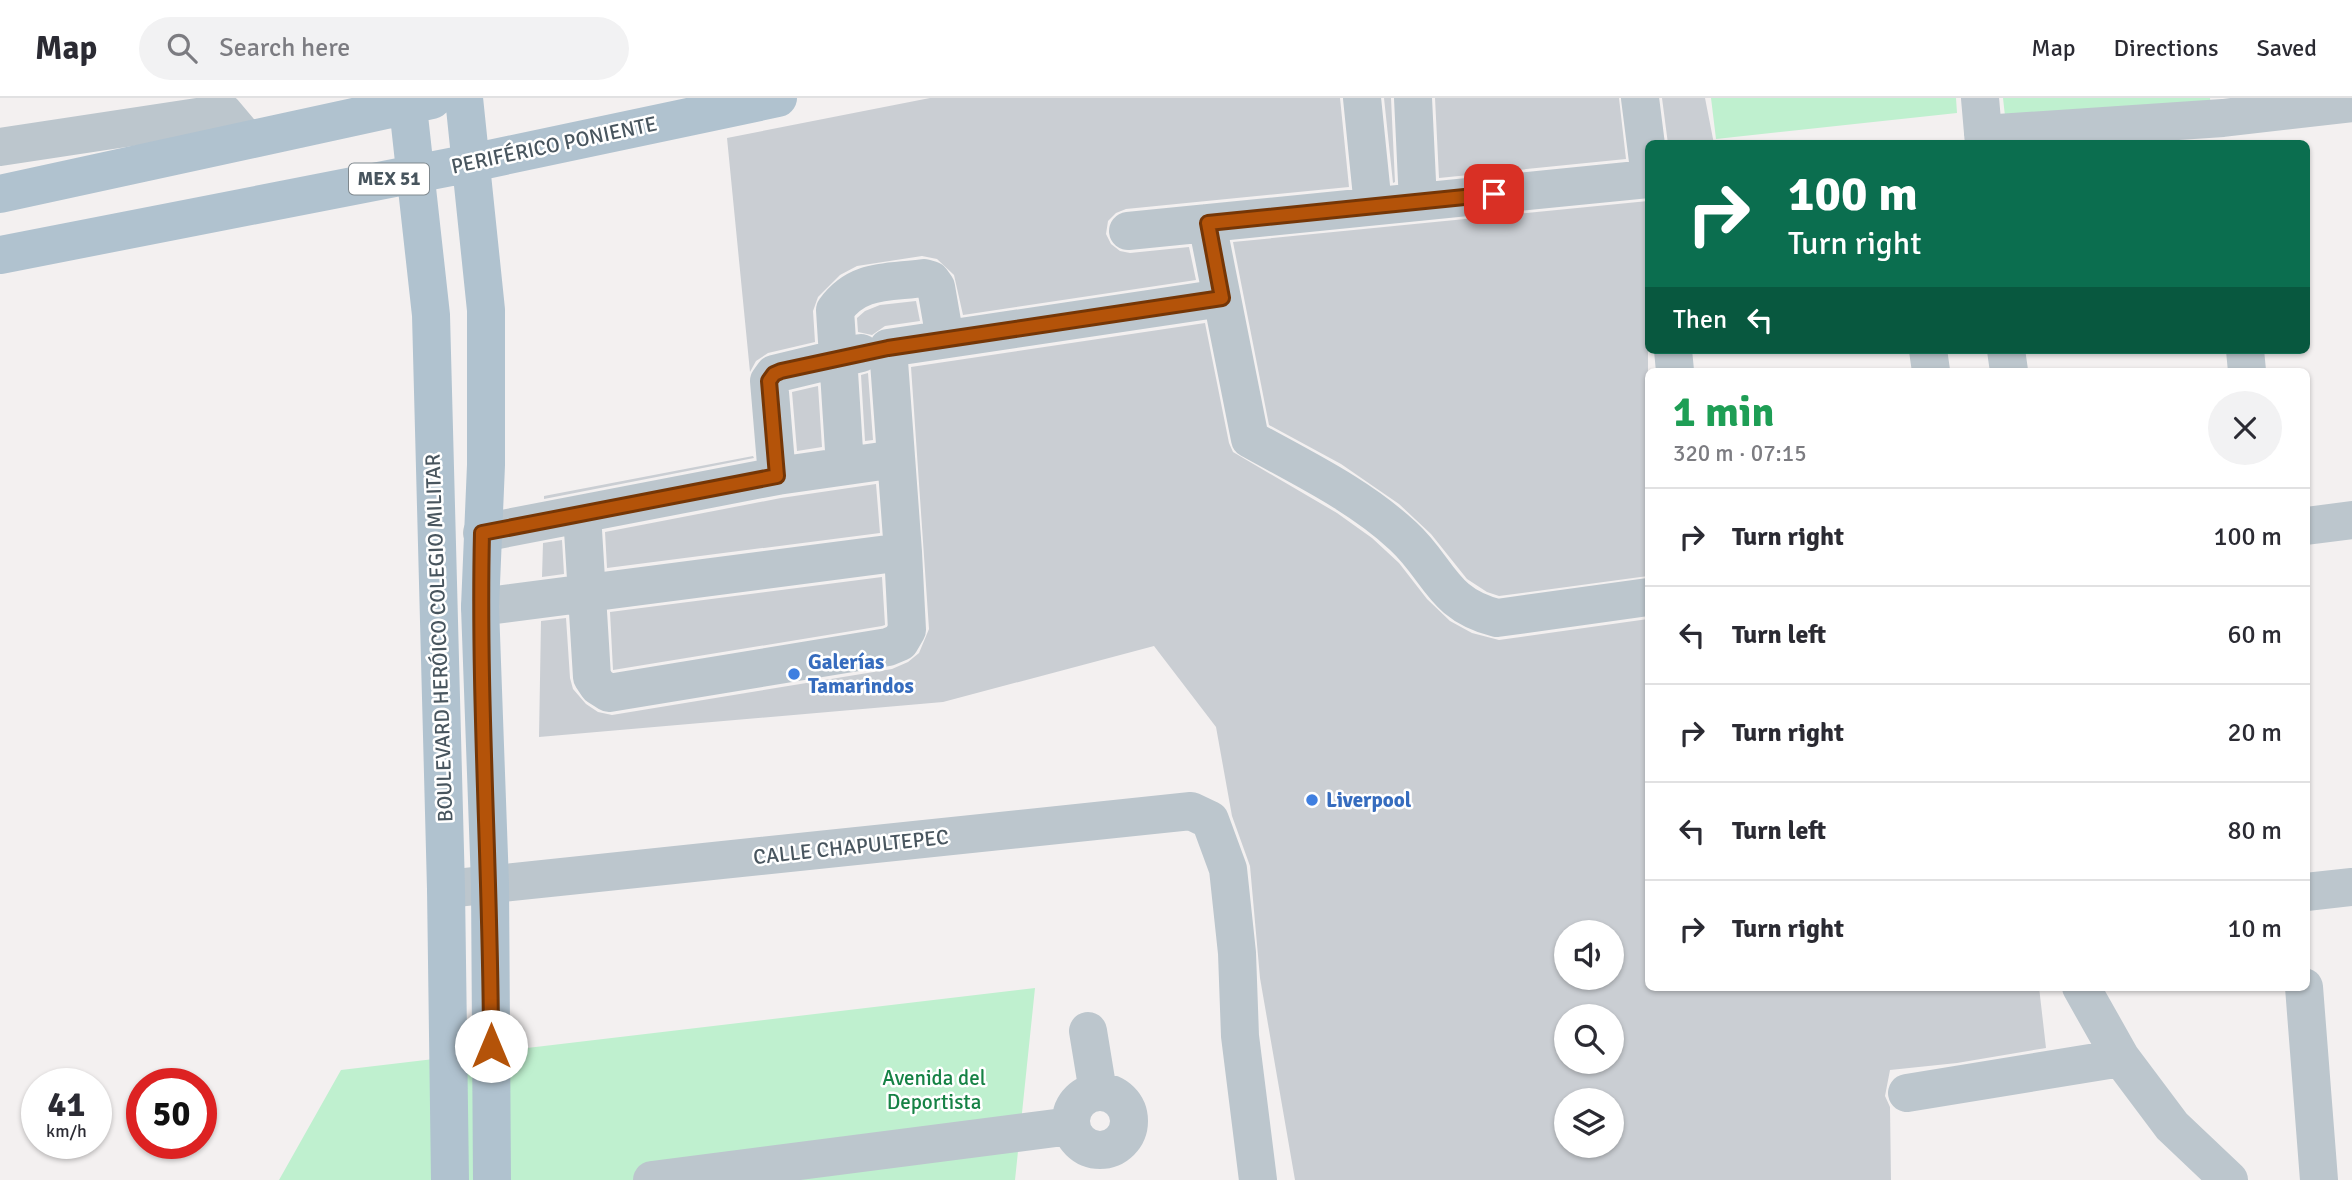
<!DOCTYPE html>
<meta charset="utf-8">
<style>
body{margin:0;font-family:Signika,sans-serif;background:#f2f2f3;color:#2b2b33;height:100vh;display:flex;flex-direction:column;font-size:26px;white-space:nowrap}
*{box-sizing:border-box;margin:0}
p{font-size:23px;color:#7c7c81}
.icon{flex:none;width:38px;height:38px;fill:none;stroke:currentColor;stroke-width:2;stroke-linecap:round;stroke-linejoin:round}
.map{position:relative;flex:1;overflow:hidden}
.sheet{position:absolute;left:1645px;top:270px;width:665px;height:623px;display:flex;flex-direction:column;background:#fff;border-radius:10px;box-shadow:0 2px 5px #0004}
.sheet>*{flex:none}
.guide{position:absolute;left:1645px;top:42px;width:665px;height:214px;border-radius:10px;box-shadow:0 2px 5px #0004;background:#0b6e4f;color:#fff;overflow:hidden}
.fabs{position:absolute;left:1554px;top:822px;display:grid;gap:14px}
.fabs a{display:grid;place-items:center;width:70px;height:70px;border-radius:50%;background:#fff;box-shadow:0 2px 5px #0004;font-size:35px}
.speed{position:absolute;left:21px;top:970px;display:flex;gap:14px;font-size:35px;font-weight:700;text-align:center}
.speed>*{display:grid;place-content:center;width:91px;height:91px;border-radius:50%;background:#fff;box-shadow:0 2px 5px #0004;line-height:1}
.speed small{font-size:18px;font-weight:400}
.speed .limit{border:10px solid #d22;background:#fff;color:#111}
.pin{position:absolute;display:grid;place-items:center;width:60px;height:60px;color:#fff;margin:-30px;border-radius:14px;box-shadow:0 4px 10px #0006}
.me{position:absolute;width:77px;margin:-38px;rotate:0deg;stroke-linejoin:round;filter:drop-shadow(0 0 5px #0008)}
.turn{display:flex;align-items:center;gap:24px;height:147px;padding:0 28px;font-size:32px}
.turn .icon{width:91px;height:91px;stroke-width:2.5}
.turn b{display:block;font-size:49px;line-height:60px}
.then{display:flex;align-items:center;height:66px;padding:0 28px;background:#0003;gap:14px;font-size:26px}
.round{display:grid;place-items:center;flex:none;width:74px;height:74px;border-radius:37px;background:#f2f2f3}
.head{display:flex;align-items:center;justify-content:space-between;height:119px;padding:0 28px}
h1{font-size:42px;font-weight:800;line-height:52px;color:#1e9e55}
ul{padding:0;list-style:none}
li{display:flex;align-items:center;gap:21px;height:98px;padding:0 28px;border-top:2px solid #e1e1e2}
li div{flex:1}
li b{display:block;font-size:26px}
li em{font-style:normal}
header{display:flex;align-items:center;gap:42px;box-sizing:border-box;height:98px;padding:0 35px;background:#fff;border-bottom:2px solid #e1e1e2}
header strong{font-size:33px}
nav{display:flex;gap:38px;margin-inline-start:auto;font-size:24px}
.search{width:490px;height:63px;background:#f2f2f3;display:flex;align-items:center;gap:18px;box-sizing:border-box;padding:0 24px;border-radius:38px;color:#7c7c81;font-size:26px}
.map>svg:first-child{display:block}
</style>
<header>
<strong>Map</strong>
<div class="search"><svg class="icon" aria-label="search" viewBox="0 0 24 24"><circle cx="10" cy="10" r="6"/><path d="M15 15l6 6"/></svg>Search here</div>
<nav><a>Map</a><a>Directions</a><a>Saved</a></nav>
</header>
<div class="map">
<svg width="2352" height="1082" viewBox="0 0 2352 1082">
<rect width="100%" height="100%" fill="#f3f0f0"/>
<path fill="#bff0cf" d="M1711 0H1956L1957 15 1716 41Z
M2003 0H2210L2211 10 2005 18Z
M1035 890 1015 1082H279L341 972Z"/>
<path fill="#caced3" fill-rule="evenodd" d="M930 0H1340L1349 89 1126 111 1116 115 1108 123 1106 136 1111 146 1120 153 1130 155 1189 149 1196 182 963 217 954 177 937 161 922 158 857 168 840 177 818 199 813 213 815 244 768 255 756 263 750 274 727 40Z
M1384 0H1391L1395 84 1393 85Z
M1435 0H1619L1626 61 1439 80Z
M1662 0H1705L1714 46H1668Z
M1648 103V478L1499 498 1487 494 1467 481 1431 436 1399 406 1341 366 1269 327 1233 144Z
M916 203 920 223 885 228 872 237 858 234 857 220 865 213 880 207Z
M1205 225 1229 345 1233 354 1337 415 1372 440 1399 465 1427 501 1450 523 1472 535 1499 542 1648 521V889H2039L2046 950 1957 965 1890 972 1885 998 1890 1009 1891 1082H1295L1260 880 1250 768 1232 718 1216 629 1154 548 943 604 539 639 541 523 566 520 570 580 573 591 586 606 598 614 612 617 892 571 908 564 919 555 929 531 911 269ZM1566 835H1612V880H1566ZM1566 919H1612V964H1566ZM1566 1003H1612V1048H1566Z
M868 275 873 342 865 343 861 277Z
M818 288 822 349 797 353 792 294Z
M753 358 754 360 544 401V398Z
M876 386 880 435 607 470 605 434 781 400Z
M562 442 564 476 542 479 543 445Z
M882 479 885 527 882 528 613 572 610 514Z"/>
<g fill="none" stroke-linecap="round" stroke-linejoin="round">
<path stroke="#bcc6cd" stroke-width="38" d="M1362 0 1373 108
M1413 0 1418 104
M1640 0 1648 63
M1980 0 1984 46
M1983 36 2223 20 2352 5
M0 49 224 15 246 41
M1207 125 1250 341C1302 370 1359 397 1403 438 1440 472 1441 506 1497 520L1648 499
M1128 133 1648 81
M1673 252 1675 273
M1928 252 1931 273
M2006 252 2009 273
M2245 252 2247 273
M845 368 835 212C858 180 888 185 924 180L931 182 936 189 945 241
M777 378 769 283 774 276 861 255
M582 416 592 579 598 588 609 595 888 549 900 544 907 532 903 454
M2306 428 2352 422
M482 435 777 378 896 361
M480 509 903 454 888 250 1222 200
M446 791 1191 713 1210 722 1228 771 1237 855 1240 938 1258 1082
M2306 794 2352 789
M2081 889 2121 960 2172 1028 2229 1082
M2304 889 2319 1082
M1088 933 1098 994
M1071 1023a29 29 0 1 1 58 0a29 29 0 1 1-58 0Z
M1907 995 2121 960
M652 1082 1071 1028"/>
<path stroke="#b0c2cf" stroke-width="38" d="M407 0 431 217 446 791 450 1082
M464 0 486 212V367L480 509 490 786 492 1082
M0 96 432 2
M0 157 471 65 778 0"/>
</g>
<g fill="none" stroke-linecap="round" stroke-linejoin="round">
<defs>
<path id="route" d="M491 948C491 777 478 605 482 435L777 378 769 283 774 276 781 273 888 250 1222 200 1208 125 1494 96"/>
</defs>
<use href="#route" stroke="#753606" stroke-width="18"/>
<use href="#route" stroke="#b45309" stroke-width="12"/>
</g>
<g fill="#3f7fe0" stroke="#fff" stroke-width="2.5">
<circle cx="794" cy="576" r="7"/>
<circle cx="1312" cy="702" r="7"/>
</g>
<g text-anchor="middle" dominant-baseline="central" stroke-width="5" stroke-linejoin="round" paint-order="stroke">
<rect fill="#fff" stroke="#7f888e" stroke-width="2" x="349" y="65.5" width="80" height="31" rx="5"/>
<g font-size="19" font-weight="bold" fill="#48555e">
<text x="389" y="81">MEX 51</text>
</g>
<g font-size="21" fill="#48555e" stroke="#fff">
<text transform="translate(554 47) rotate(-12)">PERIFÉRICO PONIENTE</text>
<text transform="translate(439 540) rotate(-92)">BOULEVARD HERÓICO COLEGIO MILITAR</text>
<text transform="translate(851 749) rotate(-6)">CALLE CHAPULTEPEC</text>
</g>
<g font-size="21" font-weight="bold" fill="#366cbe" stroke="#fff" text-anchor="start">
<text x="808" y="564">Galerías<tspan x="808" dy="24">Tamarindos</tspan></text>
<text x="1326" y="702">Liverpool</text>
</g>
<g font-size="21" fill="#168245" stroke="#fff">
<text x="934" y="980">Avenida del<tspan x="934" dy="24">Deportista</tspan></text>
</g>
</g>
</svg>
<div class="fabs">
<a><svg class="icon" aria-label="sound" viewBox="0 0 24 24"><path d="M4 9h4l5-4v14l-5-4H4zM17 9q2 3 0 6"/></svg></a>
<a><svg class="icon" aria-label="search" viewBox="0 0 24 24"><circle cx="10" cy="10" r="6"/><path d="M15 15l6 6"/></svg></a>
<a><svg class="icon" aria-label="layers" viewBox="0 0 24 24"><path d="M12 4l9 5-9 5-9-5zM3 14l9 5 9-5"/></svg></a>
</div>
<div class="speed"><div>41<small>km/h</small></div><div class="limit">50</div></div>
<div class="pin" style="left:1494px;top:96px;background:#d93025"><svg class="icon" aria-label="arrive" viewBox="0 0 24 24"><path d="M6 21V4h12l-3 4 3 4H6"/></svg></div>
<svg class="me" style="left:491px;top:948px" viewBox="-20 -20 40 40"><circle r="19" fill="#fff"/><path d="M0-13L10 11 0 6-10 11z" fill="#b45309"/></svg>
<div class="guide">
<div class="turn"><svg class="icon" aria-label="right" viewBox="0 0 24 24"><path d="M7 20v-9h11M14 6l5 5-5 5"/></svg><div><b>100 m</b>Turn right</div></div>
<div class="then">Then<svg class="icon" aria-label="left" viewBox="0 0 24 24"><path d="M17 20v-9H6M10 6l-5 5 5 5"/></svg></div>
</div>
<section class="sheet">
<div class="head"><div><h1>1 min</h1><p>320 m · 07:15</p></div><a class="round"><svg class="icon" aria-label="close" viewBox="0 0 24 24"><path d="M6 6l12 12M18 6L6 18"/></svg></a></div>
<ul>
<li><svg class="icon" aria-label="right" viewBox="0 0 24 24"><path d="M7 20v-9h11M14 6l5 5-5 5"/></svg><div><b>Turn right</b></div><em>100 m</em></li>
<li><svg class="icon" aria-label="left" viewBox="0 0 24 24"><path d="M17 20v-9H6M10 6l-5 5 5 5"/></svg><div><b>Turn left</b></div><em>60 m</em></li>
<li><svg class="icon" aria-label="right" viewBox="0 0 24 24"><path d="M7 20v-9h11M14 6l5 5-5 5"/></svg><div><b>Turn right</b></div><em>20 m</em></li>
<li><svg class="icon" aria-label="left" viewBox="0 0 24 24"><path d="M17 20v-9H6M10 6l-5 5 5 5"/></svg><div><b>Turn left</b></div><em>80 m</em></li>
<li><svg class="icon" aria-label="right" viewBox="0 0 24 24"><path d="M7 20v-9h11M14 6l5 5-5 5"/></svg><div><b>Turn right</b></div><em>10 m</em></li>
</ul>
</section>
</div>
